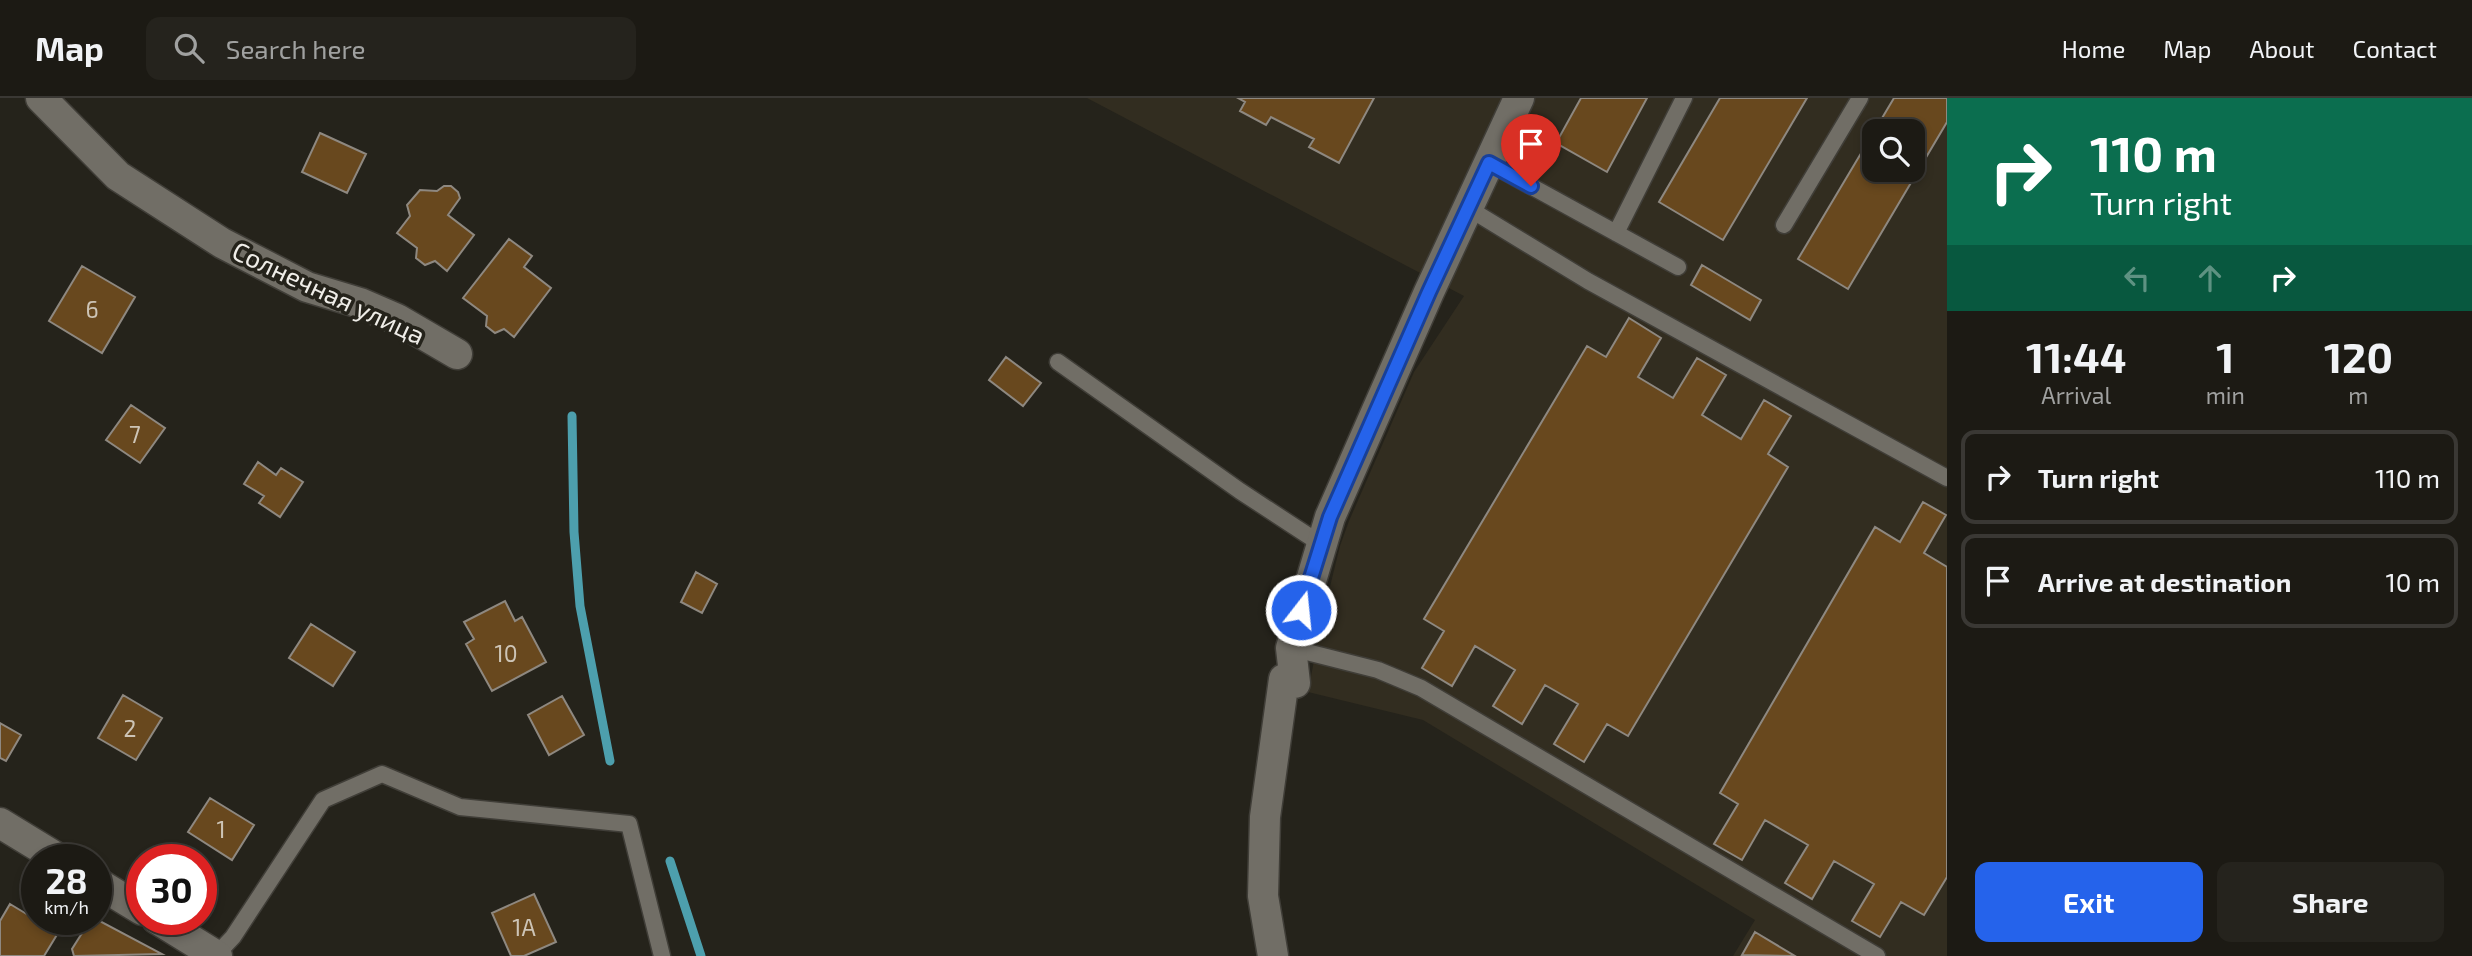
<!DOCTYPE html>
<meta charset="utf-8">
<style>
body{margin:0;font-family:"Exo 2",sans-serif;background:#25231d;color:#f1f3f6;height:100vh;display:flex;flex-direction:column;font-size:26px;white-space:nowrap}
*{box-sizing:border-box;margin:0}
p{font-size:23px;color:#a0a1a0}
.icon{flex:none;width:38px;height:38px;fill:none;stroke:currentColor;stroke-width:2;stroke-linecap:round;stroke-linejoin:round}
.map{position:relative;flex:1;overflow:hidden}
.details{display:flex;flex-direction:column;background:#1c1a14;width:525px}
.details>*{flex:none}
.hud{background:#0b6e4f;color:#fff;overflow:hidden}
.controls{position:absolute;left:1862px;top:21px;display:grid;gap:14px}
.controls a{display:grid;place-items:center;width:63px;height:63px;border-radius:14px;background:#1c1a14;box-shadow:0 4px 10px #0003,0 0 0 2px #3a3834;font-size:35px}
.speed{position:absolute;left:21px;top:746px;display:flex;gap:14px;font-size:35px;font-weight:700;text-align:center}
.speed>*{display:grid;place-content:center;width:91px;height:91px;border-radius:50%;background:#1c1a14;box-shadow:0 4px 10px #0003,0 0 0 2px #3a3834;line-height:1}
.speed small{font-size:18px;font-weight:400}
.speed .limit{border:10px solid #d22;background:#fff;color:#111}
.pin{position:absolute;display:grid;place-items:center;width:60px;height:60px;color:#fff;margin:-72px -30px;border-radius:50% 50% 50% 0;rotate:-45deg;box-shadow:0 0 7px #0007}
.pin .icon{rotate:45deg}
.me{position:absolute;width:77px;margin:-38px;rotate:16deg;stroke-linejoin:round;filter:drop-shadow(0 0 5px #0008)}
.turn{display:flex;align-items:center;gap:24px;height:147px;padding:0 28px;font-size:32px}
.turn .icon{width:91px;height:91px;stroke-width:2.5}
.turn b{display:block;font-size:49px;line-height:60px}
.lanes{display:flex;align-items:center;height:66px;padding:0 28px;background:#0003;justify-content:center;gap:35px;direction:ltr}
.lanes .off{opacity:.35}
.eta{display:flex;justify-content:space-evenly;align-items:center;height:119px;text-align:center}
.eta b{font-size:42px;font-weight:700;line-height:49px}
.action{display:flex;gap:14px;margin-top:auto;padding:14px 28px}
.action a{flex:1;height:80px;border-radius:14px;background:#2563eb;color:#fff;font-size:28px;font-weight:700;line-height:80px;text-align:center}
.action a+a{background:#25231d;color:#f1f3f6}
ul{padding:0;list-style:none}
li{display:flex;align-items:center;gap:21px;height:94px;margin:0 14px 10px;padding:0 14px;border:4px solid #3a3834;border-radius:14px}
li div{flex:1}
li b{display:block;font-size:26px}
li em{font-style:normal}
header{display:flex;align-items:center;gap:42px;box-sizing:border-box;height:98px;padding:0 35px;background:#1c1a14;border-bottom:2px solid #3a3834}
header strong{font-size:33px}
nav{display:flex;gap:38px;margin-inline-start:auto;font-size:24px}
.search{width:490px;height:63px;background:#25231d;display:flex;align-items:center;gap:18px;box-sizing:border-box;padding:0 24px;border-radius:14px;color:#a0a1a0;font-size:26px}
main{display:flex;flex:1;min-height:0}
.map>svg:first-child{display:block}
</style>
<header>
<strong>Map</strong>
<div class="search"><svg class="icon" aria-label="search" viewBox="0 0 24 24"><circle cx="10" cy="10" r="6"/><path d="M15 15l6 6"/></svg>Search here</div>
<nav><a>Home</a><a>Map</a><a>About</a><a>Contact</a></nav>
</header>
<main>
<div class="map">
<svg width="1947" height="858" viewBox="0 0 1947 858">
<rect width="100%" height="100%" fill="#25231b"/>
<path fill="#322d20" fill-rule="evenodd" d="M1087 0H1947V858H1733L1755 822 1423 622 1308 594 1322 521 1340 448 1349 423 1414 274 1464 198ZM1874 33H1913V72H1874Z"/>
<g fill="none" stroke-linecap="round" stroke-linejoin="round">
<path stroke="#4d9fad" stroke-width="9" d="M572 318 574 434 580 508 610 663
M670 763 701 858"/>
</g>
<path fill="#68481e" stroke="#8e8880" stroke-width="2" fill-rule="evenodd" d="M1238 0H1374L1339 65 1309 49 1314 41 1271 19 1266 27 1240 13 1245 4Z
M1581 0H1647L1607 74 1556 45Z
M1720 0H1807L1723 142 1659 104Z
M1894 0H1947V24L1848 191 1798 161ZM1874 33H1913V72H1874Z
M320 35 366 56 347 95 302 74Z
M444 88H451L458 94 460 100 448 117 474 137 447 173 435 163 425 167 416 160 417 150 397 135 410 118 407 107 420 92 437 93Z
M509 141 532 158 524 169 551 190 514 239 504 231 495 235 486 228 487 218 463 200Z
M1702 167 1761 202 1750 222 1691 187Z
M82 168 135 199 102 255 49 223Z
M1629 220 1661 240 1638 279 1673 300 1697 260 1726 277 1702 317 1741 341 1764 302 1791 318 1768 356 1788 369 1628 638 1607 626 1584 664 1554 646 1578 606 1545 587 1522 626 1493 608 1515 572 1475 548 1452 588 1422 570 1444 533 1424 521 1587 248 1606 259Z
M1006 259 1041 285 1023 308 989 282Z
M131 307 165 330 140 365 106 342Z
M258 364 276 377 281 370 303 384 280 419 259 405 264 398 244 386Z
M1923 404 1946 417 1924 455 1947 469V779L1924 817 1901 804 1880 839 1852 823 1874 786 1834 763 1812 801 1785 785 1808 747 1765 722 1742 762 1714 746 1738 706 1720 695 1875 429 1900 444Z
M696 474 717 486 702 515 681 504Z
M505 503 515 523 522 519 546 564 492 593 466 546 474 541 464 524Z
M311 526 355 554 333 588 289 560Z
M123 597 162 620 136 662 98 640Z
M562 598 584 637 549 657 528 617Z
M0 625 21 637 6 663 0 660Z
M210 700 254 727 232 762 188 734Z
M534 796 556 844 524 858H511L492 815Z
M10 806 58 835 44 858H0V823Z
M91 821H96L162 856 74 858 72 851Z
M1755 834 1795 858 1742 857Z"/>
<g fill="none" stroke-linecap="round" stroke-linejoin="round">
<defs>
<path id="service" d="M1489 65 1678 169
M1468 110 1588 183 1947 380
M1784 127 1860 0
M1616 135 1684 0
M1058 264 1240 393 1321 446
M1291 550 1378 572 1421 590 1877 858
M216 857 233 839 323 702 382 676 460 709 629 726 662 858"/>
<path id="minor" d="M41 0 118 78 222 145 307 189 360 205 397 221 457 256
M0 725 59 761
M96 784 142 812
M157 821 217 858
M1273 858 1263 798 1265 719 1284 581 1295 585 1291 550 1330 419 1429 194 1519 0"/>
</defs>
<use href="#service" stroke="#403e38" stroke-width="19"/>
<use href="#minor" stroke="#403e38" stroke-width="33"/>
<use href="#service" stroke="#716e66" stroke-width="16"/>
<use href="#minor" stroke="#716e66" stroke-width="30"/>
</g>
<g fill="none" stroke-linecap="round" stroke-linejoin="round">
<defs>
<path id="route" d="M1301 512 1330 419 1429 194 1489 65 1531 88"/>
</defs>
<use href="#route" stroke="#184099" stroke-width="18"/>
<use href="#route" stroke="#2563eb" stroke-width="12"/>
</g>
<g text-anchor="middle" dominant-baseline="central" stroke-width="7" stroke-linejoin="round" paint-order="stroke">
<g font-size="23" fill="#cdc4b6">
<text x="92" y="211">6</text>
<text x="135" y="336">7</text>
<text x="506" y="555">10</text>
<text x="130" y="630">2</text>
<text x="221" y="731">1</text>
<text x="524" y="829">1А</text>
</g>
<g font-size="26" fill="#efede8" stroke="#25231b">
<text transform="translate(329 194) rotate(25)">Солнечная улица</text>
</g>
</g>
</svg>
<div class="controls">
<a><svg class="icon" aria-label="search" viewBox="0 0 24 24"><circle cx="10" cy="10" r="6"/><path d="M15 15l6 6"/></svg></a>
</div>
<div class="speed"><div>28<small>km/h</small></div><div class="limit">30</div></div>
<div class="pin" style="left:1531px;top:88px;background:#d93025"><svg class="icon" aria-label="arrive" viewBox="0 0 24 24"><path d="M6 21V4h12l-3 4 3 4H6"/></svg></div>
<svg class="me" style="left:1301px;top:512px" viewBox="-20 -20 40 40"><circle r="17" fill="#2563eb" stroke="#fff" stroke-width="3"/><path d="M0-11L8 9 0 5-8 9z" fill="#fff"/></svg>
</div>
<section class="details">
<div class="hud">
<div class="turn"><svg class="icon" aria-label="right" viewBox="0 0 24 24"><path d="M7 20v-9h11M14 6l5 5-5 5"/></svg><div><b>110 m</b>Turn right</div></div>
<div class="lanes"><svg class="icon off" aria-label="left" viewBox="0 0 24 24"><path d="M17 20v-9H6M10 6l-5 5 5 5"/></svg><svg class="icon off" aria-label="ahead" viewBox="0 0 24 24"><path d="M12 20V5M6 11l6-6 6 6"/></svg><svg class="icon" aria-label="right" viewBox="0 0 24 24"><path d="M7 20v-9h11M14 6l5 5-5 5"/></svg></div>
</div>
<div class="eta">
<div><b>11:44</b><p>Arrival</p></div>
<div><b>1</b><p>min</p></div>
<div><b>120</b><p>m</p></div>
</div>
<ul>
<li><svg class="icon" aria-label="right" viewBox="0 0 24 24"><path d="M7 20v-9h11M14 6l5 5-5 5"/></svg><div><b>Turn right</b></div><em>110 m</em></li>
<li><svg class="icon" aria-label="arrive" viewBox="0 0 24 24"><path d="M6 21V4h12l-3 4 3 4H6"/></svg><div><b>Arrive at destination</b></div><em>10 m</em></li>
</ul>
<div class="action"><a>Exit</a><a>Share</a></div>
</section>
</main>
